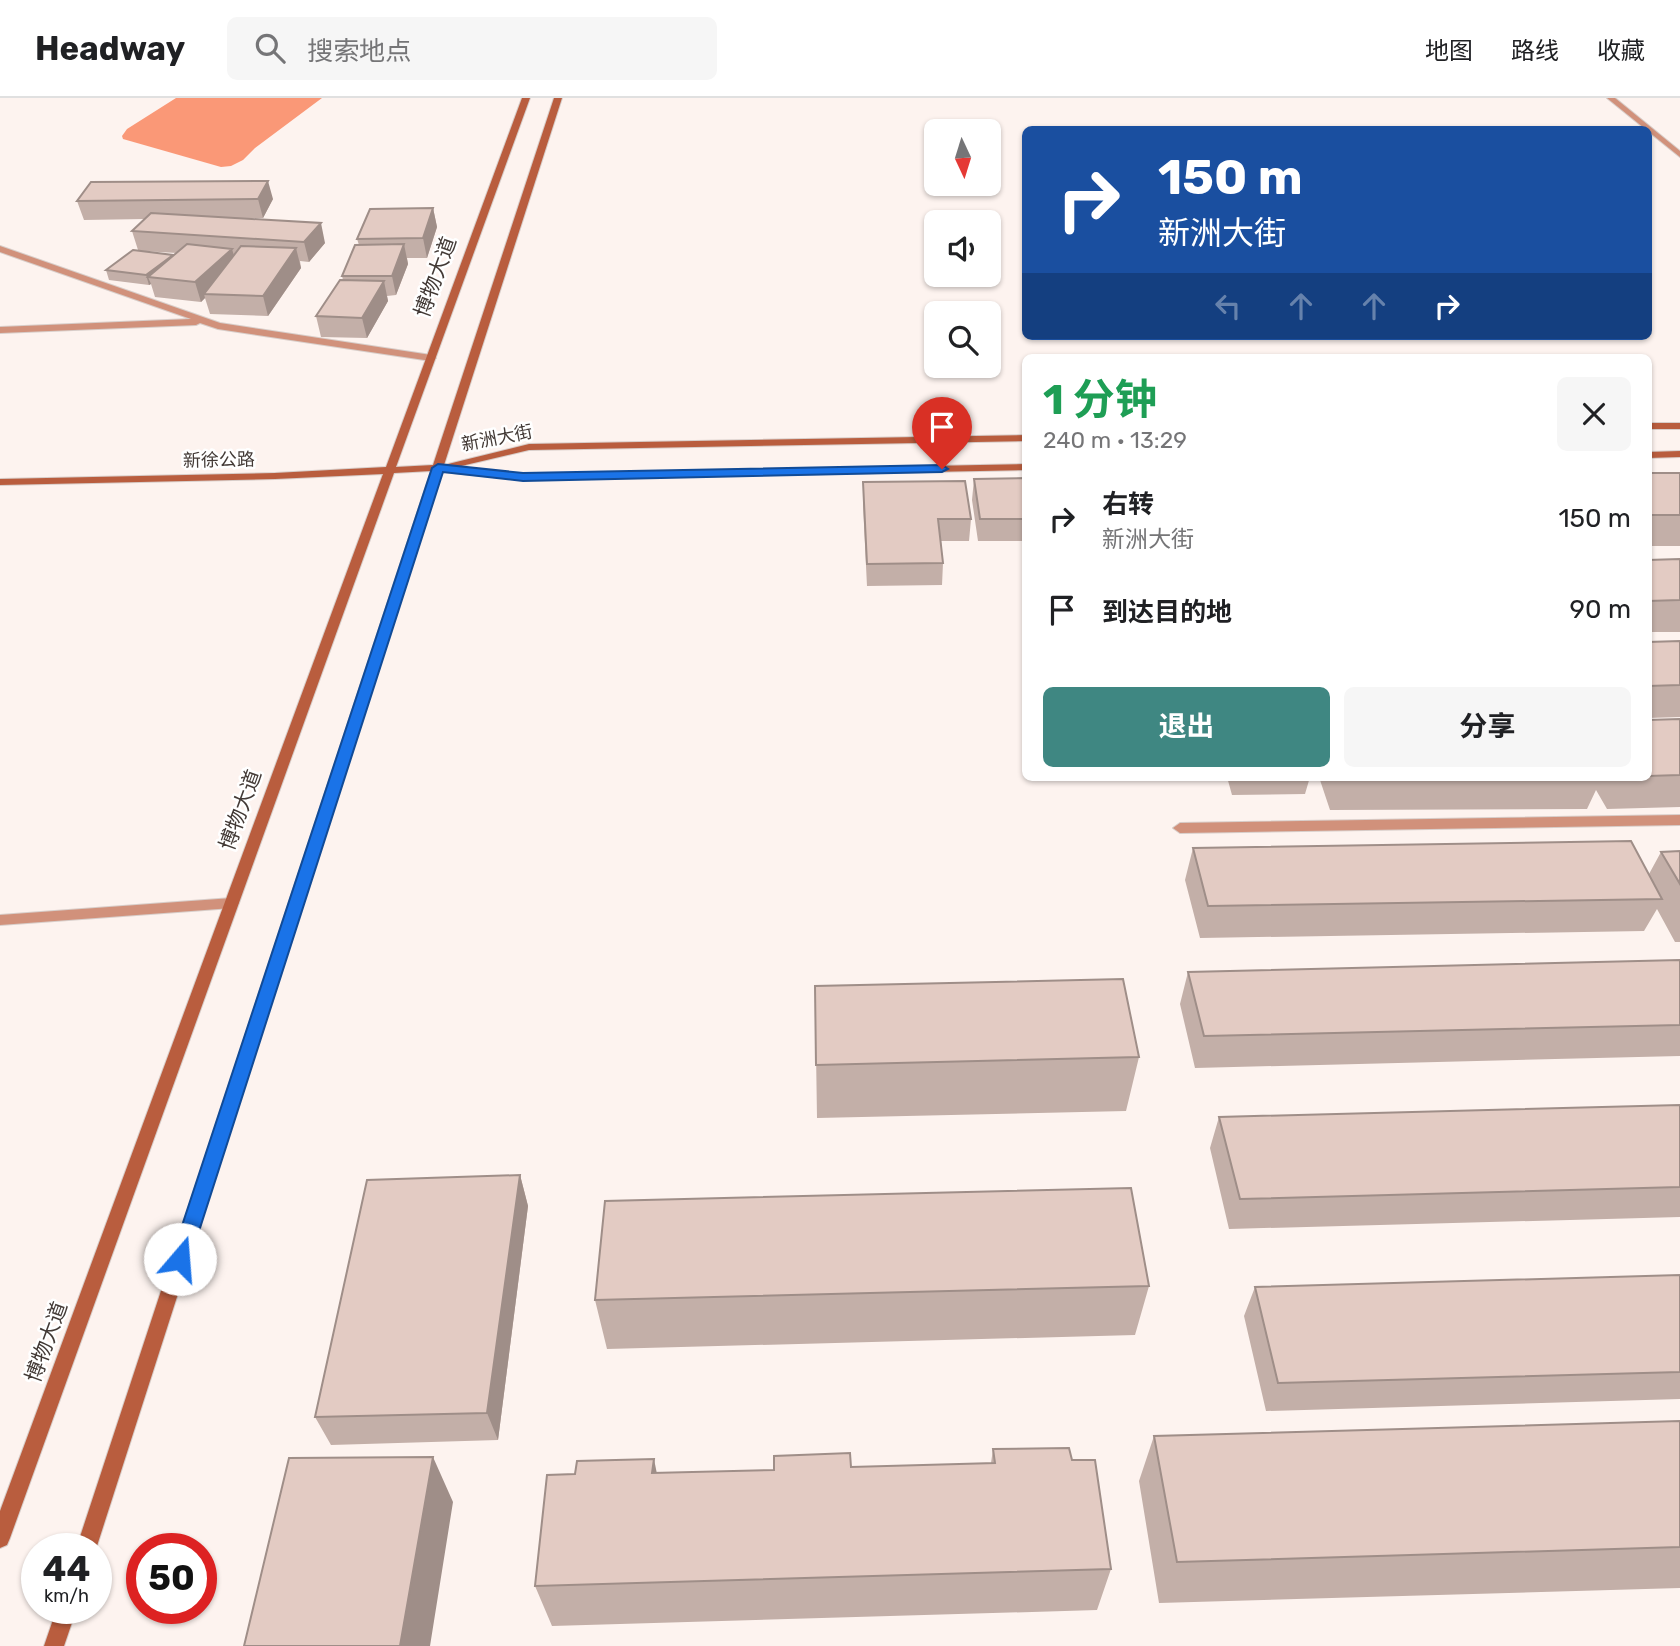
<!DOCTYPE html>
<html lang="zh">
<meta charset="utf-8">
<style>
body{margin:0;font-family:Rubik,"Noto Sans SC",sans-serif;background:#f6f6f6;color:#202124;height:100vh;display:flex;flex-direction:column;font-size:26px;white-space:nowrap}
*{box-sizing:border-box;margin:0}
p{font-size:23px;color:#757577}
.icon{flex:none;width:38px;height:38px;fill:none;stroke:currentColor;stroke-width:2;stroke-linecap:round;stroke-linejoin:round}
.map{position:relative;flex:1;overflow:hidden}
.side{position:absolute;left:1022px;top:256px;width:630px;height:427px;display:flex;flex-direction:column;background:#fff;border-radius:10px;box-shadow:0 2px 5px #0004}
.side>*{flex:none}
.guide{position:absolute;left:1022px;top:28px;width:630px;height:214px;border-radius:10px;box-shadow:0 2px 5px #0004;background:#1a4fa0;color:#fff;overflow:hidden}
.needle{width:46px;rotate:176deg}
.tools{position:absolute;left:924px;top:21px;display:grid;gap:14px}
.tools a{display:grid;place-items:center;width:77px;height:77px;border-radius:10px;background:#fff;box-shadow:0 2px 5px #0004;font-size:35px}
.speed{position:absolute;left:21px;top:1435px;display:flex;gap:14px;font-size:35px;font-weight:700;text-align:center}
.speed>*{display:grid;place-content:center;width:91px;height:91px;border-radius:50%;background:#fff;box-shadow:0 2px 5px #0004;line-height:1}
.speed small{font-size:18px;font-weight:400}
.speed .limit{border:10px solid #d22;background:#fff;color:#111}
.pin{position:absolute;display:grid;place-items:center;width:60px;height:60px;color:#fff;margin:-72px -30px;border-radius:50% 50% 50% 0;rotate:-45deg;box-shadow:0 0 7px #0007}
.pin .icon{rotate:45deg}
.me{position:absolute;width:77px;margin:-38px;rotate:18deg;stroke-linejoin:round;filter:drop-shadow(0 0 5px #0008)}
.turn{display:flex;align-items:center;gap:24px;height:147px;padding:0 21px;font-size:32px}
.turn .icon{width:91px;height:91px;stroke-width:2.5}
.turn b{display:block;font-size:49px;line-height:60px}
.lanes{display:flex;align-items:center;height:66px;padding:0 21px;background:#0003;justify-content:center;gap:35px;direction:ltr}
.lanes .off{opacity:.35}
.round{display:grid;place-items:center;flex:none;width:74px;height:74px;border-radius:10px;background:#f6f6f6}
.headline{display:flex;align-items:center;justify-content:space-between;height:119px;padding:0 21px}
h1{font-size:42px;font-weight:700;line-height:52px;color:#1e9e55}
.button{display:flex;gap:14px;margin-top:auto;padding:14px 21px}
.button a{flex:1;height:80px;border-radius:10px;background:#3f8782;color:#fff;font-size:28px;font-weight:700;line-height:80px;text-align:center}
.button a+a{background:#f6f6f6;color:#202124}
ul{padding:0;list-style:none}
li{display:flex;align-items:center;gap:21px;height:91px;padding:0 21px}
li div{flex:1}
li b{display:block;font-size:26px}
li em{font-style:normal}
header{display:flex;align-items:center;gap:42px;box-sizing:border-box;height:98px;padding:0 35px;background:#fff;border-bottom:2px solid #e0e0e0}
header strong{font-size:33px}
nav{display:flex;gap:38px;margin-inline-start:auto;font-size:24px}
.search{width:490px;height:63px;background:#f6f6f6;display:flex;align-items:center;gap:18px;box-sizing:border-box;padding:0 24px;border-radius:10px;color:#757577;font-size:26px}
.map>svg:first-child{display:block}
</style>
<header>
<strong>Headway</strong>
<div class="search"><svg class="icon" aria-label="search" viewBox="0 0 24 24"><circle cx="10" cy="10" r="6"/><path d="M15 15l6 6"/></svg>搜索地点</div>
<nav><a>地图</a><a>路线</a><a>收藏</a></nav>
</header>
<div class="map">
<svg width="1680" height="1548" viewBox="0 0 1680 1548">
<rect width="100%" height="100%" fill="#fdf3ef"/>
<path fill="#fa9877" d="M176 0H322L255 50 243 62 231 68 221 69 123 41 122 38 127 31Z"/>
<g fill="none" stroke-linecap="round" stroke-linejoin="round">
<defs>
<path id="service" d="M1680 717V727L1180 735 1173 730 1180 725Z
M232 800 239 805 232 810 0 827V817Z"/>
<path id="minor" d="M1607 0H1615L1680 53V59Z
M0 148 220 225 431 257 436 260 431 263 218 231 200 225 196 227 0 235V229L191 221 0 154Z"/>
<path id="secondary" d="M522 0H530L396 369 433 367 554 0H562L444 367 529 346 1026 337V343L529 352 457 369 523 376 1026 366V372L523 382 442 374 96 1451H76L431 373 394 375 10 1440 7 1447 0 1450V1413L383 376 275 381 0 387V381L275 375 386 369Z
M1648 325H1680V331H1648Z
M1680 353V359L1648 360V354Z
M57 1510H77L64 1548H44Z"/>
</defs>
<use href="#service" stroke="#d8ceca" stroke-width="2"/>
<use href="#minor" stroke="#d8ceca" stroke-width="2"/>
<use href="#secondary" stroke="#d8ceca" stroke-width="2"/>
<use href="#service" fill="#d1917b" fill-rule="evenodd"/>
<use href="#minor" fill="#d1917b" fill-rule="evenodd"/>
<use href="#secondary" fill="#b95d3e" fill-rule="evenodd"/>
</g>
<path fill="#c3afa8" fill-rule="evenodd" d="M91 84 273 101 263 120H234L325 145 309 164 300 163 301 170 268 218 210 216 205 200 201 204 155 199 151 186 149 187 109 182 106 172 138 152 132 133 145 121 84 122 77 103ZM142 153 177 155 173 158Z
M433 110 437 129 427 160H407L408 166 396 197 387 198 388 203 367 240 321 239 316 218 343 182 342 178 359 147 357 141Z
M1648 375H1680V448H1648Z
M1026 380V443H978L972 402 974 381Z
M863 384 971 421 969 443H941L943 465 942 487 867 488 863 406Z
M1680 461V534H1648V462Z
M1680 543V619L1648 620V544Z
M1680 621V709L1607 711 1596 692 1587 711 1330 712 1319 679H1648V622Z
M1227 679H1310L1305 696 1232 697Z
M1193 750 1649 776 1661 754 1680 753V844H1675L1657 811 1644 833 1200 840 1185 782Z
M1680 862V958L1195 970 1180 906 1188 874Z
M815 888 1139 959 1126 1013 817 1020Z
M1680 1007V1119L1229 1131 1210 1050 1219 1019Z
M520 1077 528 1108 498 1342 331 1347 315 1319Z
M1680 1177V1301L1266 1313 1244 1218 1255 1189Z
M1149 1188 1135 1237 607 1251 595 1202Z
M1680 1323V1490L1159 1505 1139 1383 1154 1338Z
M993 1351 1072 1362 1111 1471 1097 1512 552 1528 535 1488 851 1369 991 1365Z"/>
<path fill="#9f8e88" d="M268 83 273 101 263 120 258 101Z
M433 110 437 129 427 160 423 140Z
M321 125 325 145 309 164 304 144Z
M404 146 408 166 396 197 392 178Z
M296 150 301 170 268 218 263 198Z
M232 151 238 171 204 196 205 200 201 204 195 184Z
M173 157 176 167 148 179 151 186 149 187 146 177Z
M384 183 388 203 367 240 362 220Z
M520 1077 528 1108 498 1342 487 1315Z
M433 1359 453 1404 430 1548H400Z
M654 1361 663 1406 652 1375Z"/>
<path fill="#e3cbc3" stroke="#9f8e88" stroke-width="2" d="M268 83 258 101 77 103 91 84Z
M433 110 423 140 357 141 370 111Z
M151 115 321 125 304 144 132 133Z
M187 146 232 151 195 184 148 179Z
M404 146 392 178H342L355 147Z
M241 148 296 150 263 198 204 196Z
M133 152 173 157 146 177 106 172Z
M340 182 384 183 362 220 316 218Z
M1648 375H1680V417H1648Z
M1026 380V421H980L974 381Z
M965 383 971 421H938L943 465 867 466 863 384Z
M1680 461V502L1648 503V462Z
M1680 543V587L1648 588V544Z
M1680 621V677L1648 678V622Z
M1631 743 1662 801 1208 808 1193 750Z
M1680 753V786L1661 754Z
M1680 862V927L1204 938 1188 874Z
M1123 881 1139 959 816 967 815 888Z
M1680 1007V1089L1240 1101 1219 1019Z
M520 1077 487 1315 315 1319 367 1082Z
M1131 1090 1149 1188 595 1202 605 1103Z
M1680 1177V1274L1278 1285 1255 1189Z
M1680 1323V1449L1177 1464 1154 1338Z
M1069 1350 1072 1362H1095L1111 1471 535 1488 547 1377 575 1376 577 1363 654 1361 652 1375 774 1372V1358L850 1355 851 1369 995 1365 993 1351Z
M433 1359 400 1548H244L289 1360Z"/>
<path fill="#1a73e8" stroke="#114b97" stroke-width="2" d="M438 366 523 375 942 367 948 371 942 374 523 383 443 374 190 1161 187 1167 180 1170 173 1167 171 1161 432 370Z"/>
<g text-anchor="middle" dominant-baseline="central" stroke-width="5" stroke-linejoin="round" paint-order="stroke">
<g font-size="18" fill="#433a36" stroke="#fff">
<text transform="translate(497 340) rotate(-11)">新洲大街</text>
<text transform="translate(219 362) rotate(-1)">新徐公路</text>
</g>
<g font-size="21" fill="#433a36" stroke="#fff">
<text transform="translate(435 179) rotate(-70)">博物大道</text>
<text transform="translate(240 712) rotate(-70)">博物大道</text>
<text transform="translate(46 1244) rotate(-70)">博物大道</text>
</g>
</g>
</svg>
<div class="tools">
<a><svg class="needle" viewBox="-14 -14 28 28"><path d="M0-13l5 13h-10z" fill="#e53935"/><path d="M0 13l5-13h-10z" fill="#757577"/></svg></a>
<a><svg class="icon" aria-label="sound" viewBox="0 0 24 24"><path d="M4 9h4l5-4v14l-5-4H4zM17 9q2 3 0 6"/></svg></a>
<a><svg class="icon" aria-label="search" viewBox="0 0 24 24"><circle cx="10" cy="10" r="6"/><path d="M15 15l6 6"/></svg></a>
</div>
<div class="speed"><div>44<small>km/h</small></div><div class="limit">50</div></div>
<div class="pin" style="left:942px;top:371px;background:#d93025"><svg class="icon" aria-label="arrive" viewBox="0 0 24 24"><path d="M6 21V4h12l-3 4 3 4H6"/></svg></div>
<svg class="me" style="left:180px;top:1161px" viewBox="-20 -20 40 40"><circle r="19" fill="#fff"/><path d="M0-13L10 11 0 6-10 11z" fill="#1a73e8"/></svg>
<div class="guide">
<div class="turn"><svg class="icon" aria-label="right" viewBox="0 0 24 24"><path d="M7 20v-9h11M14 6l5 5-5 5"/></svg><div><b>150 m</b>新洲大街</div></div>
<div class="lanes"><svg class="icon off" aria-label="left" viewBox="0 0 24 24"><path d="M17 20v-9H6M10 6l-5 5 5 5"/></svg><svg class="icon off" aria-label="ahead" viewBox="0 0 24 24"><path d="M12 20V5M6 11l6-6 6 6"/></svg><svg class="icon off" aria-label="ahead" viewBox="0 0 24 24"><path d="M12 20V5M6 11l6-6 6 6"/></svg><svg class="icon" aria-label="right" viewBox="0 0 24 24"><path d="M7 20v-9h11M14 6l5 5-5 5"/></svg></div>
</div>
<section class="side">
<div class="headline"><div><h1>1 分钟</h1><p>240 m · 13:29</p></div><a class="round"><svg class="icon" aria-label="close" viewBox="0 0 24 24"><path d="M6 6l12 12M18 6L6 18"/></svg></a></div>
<ul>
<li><svg class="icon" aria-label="right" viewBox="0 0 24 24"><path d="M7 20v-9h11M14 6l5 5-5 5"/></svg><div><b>右转</b><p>新洲大街</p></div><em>150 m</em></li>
<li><svg class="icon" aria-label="arrive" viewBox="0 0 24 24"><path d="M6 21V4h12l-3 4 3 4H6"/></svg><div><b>到达目的地</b></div><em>90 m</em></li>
</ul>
<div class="button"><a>退出</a><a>分享</a></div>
</section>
</div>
